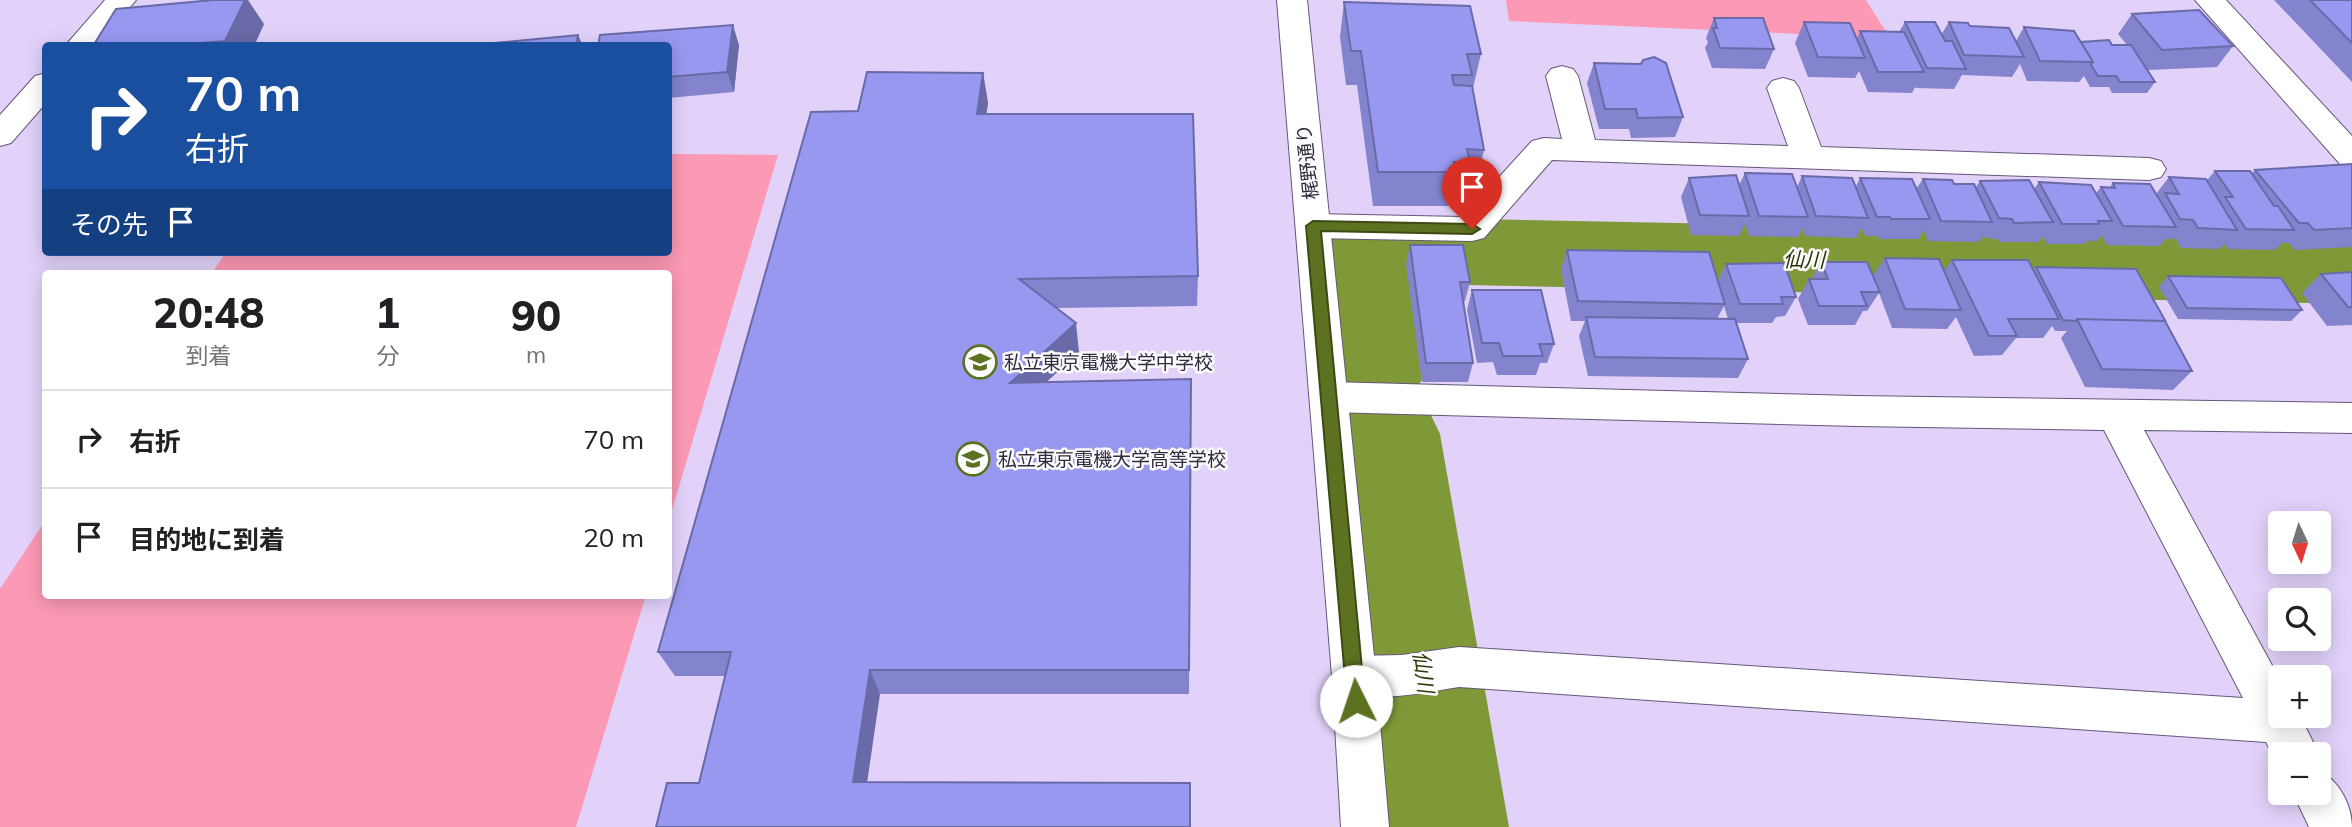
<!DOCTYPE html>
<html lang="ja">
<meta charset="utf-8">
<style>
body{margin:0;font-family:Mulish,"Noto Sans JP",sans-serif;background:#f2f2f2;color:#202124;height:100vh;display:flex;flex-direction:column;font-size:26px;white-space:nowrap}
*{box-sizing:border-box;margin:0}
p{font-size:23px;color:#757577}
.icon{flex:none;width:38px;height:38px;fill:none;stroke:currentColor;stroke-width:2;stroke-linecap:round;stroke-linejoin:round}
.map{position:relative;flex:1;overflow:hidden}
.details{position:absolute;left:42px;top:270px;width:630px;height:329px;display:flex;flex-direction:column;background:#fff;border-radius:7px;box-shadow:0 4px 18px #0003}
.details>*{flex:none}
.top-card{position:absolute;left:42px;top:42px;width:630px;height:214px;border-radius:7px;box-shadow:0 4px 18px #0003;background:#1a4fa0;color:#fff;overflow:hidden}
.needle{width:46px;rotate:176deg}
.fabs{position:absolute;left:2268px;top:511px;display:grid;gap:14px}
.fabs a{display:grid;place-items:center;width:63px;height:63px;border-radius:7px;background:#fff;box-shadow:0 4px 18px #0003;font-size:35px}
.pin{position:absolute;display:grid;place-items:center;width:60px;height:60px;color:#fff;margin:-72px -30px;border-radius:50% 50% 50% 0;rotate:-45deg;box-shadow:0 0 7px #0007}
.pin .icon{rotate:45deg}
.me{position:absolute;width:77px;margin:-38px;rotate:356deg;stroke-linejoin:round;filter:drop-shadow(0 0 5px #0008)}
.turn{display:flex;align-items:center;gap:24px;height:147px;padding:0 28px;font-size:32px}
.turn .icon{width:91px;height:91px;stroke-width:2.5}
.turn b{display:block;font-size:49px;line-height:60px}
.then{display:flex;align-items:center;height:66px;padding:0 28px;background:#0003;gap:14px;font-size:26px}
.eta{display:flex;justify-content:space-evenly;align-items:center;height:119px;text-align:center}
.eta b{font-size:42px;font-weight:800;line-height:49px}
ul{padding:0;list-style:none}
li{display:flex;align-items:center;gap:21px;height:98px;padding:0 28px;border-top:2px solid #e0e0e0}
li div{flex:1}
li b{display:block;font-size:26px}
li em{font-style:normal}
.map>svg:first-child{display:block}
</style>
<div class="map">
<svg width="2352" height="827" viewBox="0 0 2352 827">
<rect width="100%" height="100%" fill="#e2d2fa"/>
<path fill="#fc99b4" d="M1506 0H1866L1890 38 1509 21Z
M669 154 778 155 669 520 668 273H212L226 252H668Z
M45 521 46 595H646L576 827H0V589Z"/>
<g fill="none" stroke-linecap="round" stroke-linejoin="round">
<path fill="#7f9938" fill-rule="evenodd" d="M1370 217 2352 236V304L1420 284 1430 364 1416 391 1399 396 1426 405 1440 434 1509 827H1385L1340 434 1354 405 1373 399 1348 391 1334 364 1325 250 1338 227Z"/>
<defs>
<path id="minor" d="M105 0H136L97 46H65Z
M2195 0H2226L2352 136V167L2340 164Z
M1562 66 1573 69 1578 76 1595 140 1788 146 1767 88 1772 81 1783 78 1794 81 1799 88 1821 147 2149 158 2161 161 2166 169 2161 177 2149 180 1552 160 1484 238 1472 241 1313 238 1301 235 1296 226 1301 217 1313 214 1463 217 1532 141 1544 138 1562 139 1546 76 1551 69Z
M46 73V103L11 143 0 146V115L35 76Z
M1329 382 1856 396 2352 403V433L2144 430 2280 680V716H2300L2319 754H2280V770L2266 742 1459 687C1421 693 1375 704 1338 690L1332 676 1338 662 1354 656 1402 655 1459 647 2243 698 2104 430 1856 426 1329 412 1316 408 1310 397 1316 386Z
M2319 771C2339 780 2352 805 2352 827H2309L2293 793H2319Z"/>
<path id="tertiary" d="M1277 0H1307L1376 676 1389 827H1341L1332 676Z"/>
</defs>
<use href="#minor" stroke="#655779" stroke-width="2"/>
<use href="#tertiary" stroke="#655779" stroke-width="2"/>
<use href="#minor" fill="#fff" fill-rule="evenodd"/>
<use href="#tertiary" fill="#fff" fill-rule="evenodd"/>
</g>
<path fill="#8383ce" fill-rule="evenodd" d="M2274 0H2352V82Z
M1344 2 1481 54 1473 88 1484 150 1476 184H1465L1462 196H1450L1448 206H1373L1357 85H1346L1340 37Z
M2132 14 2233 46 2217 67 2148 70 2155 82 2147 93H2112L2109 87H2090L2084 76 2079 82 2027 81 2020 64 2012 77 1962 75 1954 89 1916 88 1915 87 1912 93 1868 92 1859 71 1855 78 1808 77 1795 43 1804 22 1857 38 1860 31 1899 32 1905 22 1941 35 1949 22 1970 26 2016 41 2024 27 2081 42 2112 45H2127L2118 34Z
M1714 18 1774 49 1765 69 1712 68 1705 48 1708 42 1706 38Z
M264 24 254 46H93Z
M739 45 734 92 668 98V46Z
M1594 63 1683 117 1675 137 1631 138 1629 129H1599L1587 83Z
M983 73 988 103 986 114 1198 276 1197 306 1056 308 1079 352 1046 382 1191 379 1189 694H880L699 783 725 676H675L658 652 858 111Z
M2352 164V247L2295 250 2289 243H2282L2275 250 2228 249 2225 244 2219 249 2181 248 2176 239H2166L2159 246 2107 245 2101 235 2097 241H2087L2084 244H2047L2043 236 2039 242H1999L1998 239 1985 238 1984 235 1979 242 1928 241 1924 230 1918 239H1879L1878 236H1865L1862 228 1856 238 1805 236 1803 228 1798 237 1749 236 1745 224 1739 236 1691 235 1681 197 1689 178 1739 185 1745 173 1797 187 1802 176 1856 186 1860 178 1916 189 1923 179 1976 187 1980 181 2034 189 2039 182 2096 193 2101 187 2109 188 2113 183 2156 194 2169 177 2207 180 2215 171 2252 173 2255 170Z
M1410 245 1470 282 1465 301H1463L1473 363 1468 382H1422L1406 264Z
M1567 250 1718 281 1726 264 1796 297 1785 316 1776 317 1772 323H1737L1748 359 1738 378 1588 376 1579 336 1585 321H1571L1561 269ZM1724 306 1728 319H1717Z
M1885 258 1944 271 1952 260 2034 270 2036 267 2192 371 2173 390 2085 387 2061 338 2067 331H2055L2052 326 2043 338H2016L2002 355 1974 356 1956 317 1947 329 1892 328 1879 293 1867 311H1863L1855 325H1808L1798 299 1809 279H1812L1821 262 1873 276Z
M2352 272V325L2327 326 2302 293 2321 274Z
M2168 276 2302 310 2291 321 2178 319 2159 287Z
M1472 290 1554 344 1547 363H1540L1536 375H1497L1493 362 1477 363 1467 310Z"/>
<path fill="#6a6aa8" d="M245 0H248L264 24 254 46H229L225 41Z
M733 25 739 45 734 92 727 72Z
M578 35 583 46H576Z
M983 73 988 103 982 144 977 114Z
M1076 323 1079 352 1014 412 1010 383Z
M870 670 880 694 864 804 853 782Z"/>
<path fill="#9898f0" stroke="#6a6aa8" stroke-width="2" d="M213 0H245L225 41 165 46H93L116 9Z
M2310 0H2352V43Z
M1344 2 1470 6 1481 54H1467L1472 75H1452L1454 85 1472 86 1484 150 1467 149 1470 162H1454L1456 172H1378L1361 51H1351Z
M2199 10 2233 46 2162 50 2132 14Z
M1714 18H1763L1774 49 1720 48 1713 28H1717Z
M1804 22 1850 23 1865 58 1818 57Z
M1905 22H1935L1945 41H1952L1966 69 1927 68Z
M1949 22 1968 23 1970 26 2009 28 2024 57 1964 55Z
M733 25 727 72 668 77V46H598L600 35Z
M2024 27 2074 31 2093 62 2040 61Z
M1860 31 1904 32 1924 72H1878Z
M578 35 576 46H464Z
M2109 40 2112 45H2131L2155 82H2120L2116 76H2098L2091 65 2093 62 2081 42Z
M1654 57 1666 63 1683 117 1638 118 1636 109H1605L1594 63 1641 64 1643 60Z
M867 72 983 73 977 114H1193L1198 276 1019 279 1076 323 1010 383 1191 379 1189 670H870L853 782 1190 783V827H656L667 783H699L731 652H658L811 112 858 111Z
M2352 164V228L2314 230 2308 223H2299L2255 170Z
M2215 171H2250L2274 206H2278L2294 230 2246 229 2225 197H2233Z
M1745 173 1792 174 1808 217 1759 216Z
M1736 175 1749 216 1700 215 1689 178Z
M1802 176 1852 178 1868 218 1816 216Z
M2169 177 2206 179 2237 230 2198 228 2193 220 2180 219 2165 193 2179 194Z
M1860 178 1912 179 1930 219H1891L1890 217H1877Z
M1923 179 1952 180 1954 184H1974L1992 222 1941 221Z
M2029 180 2053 222 2014 223 2012 219 1999 218 1980 181Z
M2039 182 2091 185 2112 221H2098L2099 224H2062Z
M2113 183 2150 184 2176 227 2123 226 2101 187 2115 188Z
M1410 245H1463L1470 282H1460L1473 363H1426Z
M1567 250 1709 252 1725 304 1578 301Z
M1885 258 1939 259 1961 310 1905 309Z
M1952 260H2028L2059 319H2008L2017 336H1989Z
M1821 262H1867L1880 292H1861L1867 306H1819L1809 279H1828Z
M1784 263 1796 297H1781L1783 304H1740L1726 264Z
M2036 267 2136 269 2166 322 2165 321 2077 319 2076 321 2063 320Z
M2352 272V307H2348L2321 274Z
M2168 276 2281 278 2302 310 2187 308Z
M1472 290H1541L1554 344H1539L1543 356H1503L1499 343H1482Z
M1586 317 1735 319 1748 359 1595 357Z
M2077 319 2165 321 2192 371 2102 369Z"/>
<path fill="#5d7221" stroke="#3c4a15" stroke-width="2" d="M1313 221 1472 224 1480 229 1472 234 1321 231 1365 701 1363 708 1356 710 1350 708 1347 701 1306 226Z"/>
<defs>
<symbol id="school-ring" viewBox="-11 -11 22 22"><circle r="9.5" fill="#fcfbff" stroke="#5d7221" stroke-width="1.5"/><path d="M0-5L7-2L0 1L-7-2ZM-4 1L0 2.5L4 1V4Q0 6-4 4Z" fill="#5d7221"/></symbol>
</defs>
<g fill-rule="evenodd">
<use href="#school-ring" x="961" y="343" width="38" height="38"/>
<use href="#school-ring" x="954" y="440" width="38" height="38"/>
</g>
<g text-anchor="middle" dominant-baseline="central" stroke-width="5" stroke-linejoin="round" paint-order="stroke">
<g font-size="19" fill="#312b3a" stroke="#fcfbff">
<text transform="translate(1307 162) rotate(-96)">梶野通り</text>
</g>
<g font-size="19" fill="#312b3a" stroke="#fcfbff" text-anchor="start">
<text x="1004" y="362">私立東京電機大学中学校</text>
<text x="998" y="459">私立東京電機大学高等学校</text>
</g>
<g font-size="21" font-style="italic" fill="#2a3601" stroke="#fcfbff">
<text transform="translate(1804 259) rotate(1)">仙川</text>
<text transform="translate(1424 672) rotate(82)">仙川</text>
</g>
</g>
</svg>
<div class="fabs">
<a><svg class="needle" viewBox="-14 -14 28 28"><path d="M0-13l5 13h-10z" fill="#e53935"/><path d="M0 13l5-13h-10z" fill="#757577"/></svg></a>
<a><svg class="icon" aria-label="search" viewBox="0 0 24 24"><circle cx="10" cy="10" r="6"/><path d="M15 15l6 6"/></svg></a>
<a>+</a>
<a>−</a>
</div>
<div class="pin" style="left:1472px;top:229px;background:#d93025"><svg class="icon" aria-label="arrive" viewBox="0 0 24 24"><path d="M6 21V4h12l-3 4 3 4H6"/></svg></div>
<svg class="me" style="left:1356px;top:701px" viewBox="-20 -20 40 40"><circle r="19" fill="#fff"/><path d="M0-13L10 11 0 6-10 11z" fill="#5d7221"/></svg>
<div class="top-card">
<div class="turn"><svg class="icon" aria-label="right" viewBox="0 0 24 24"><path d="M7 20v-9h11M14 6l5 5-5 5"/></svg><div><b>70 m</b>右折</div></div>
<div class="then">その先<svg class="icon" aria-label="arrive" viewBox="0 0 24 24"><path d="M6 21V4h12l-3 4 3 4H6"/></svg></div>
</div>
<section class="details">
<div class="eta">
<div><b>20:48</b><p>到着</p></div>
<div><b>1</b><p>分</p></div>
<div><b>90</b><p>m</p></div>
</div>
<ul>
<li><svg class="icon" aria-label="right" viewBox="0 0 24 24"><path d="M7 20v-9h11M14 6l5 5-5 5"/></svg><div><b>右折</b></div><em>70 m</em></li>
<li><svg class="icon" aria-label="arrive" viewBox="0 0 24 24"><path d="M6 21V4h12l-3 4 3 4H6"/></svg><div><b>目的地に到着</b></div><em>20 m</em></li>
</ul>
</section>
</div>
